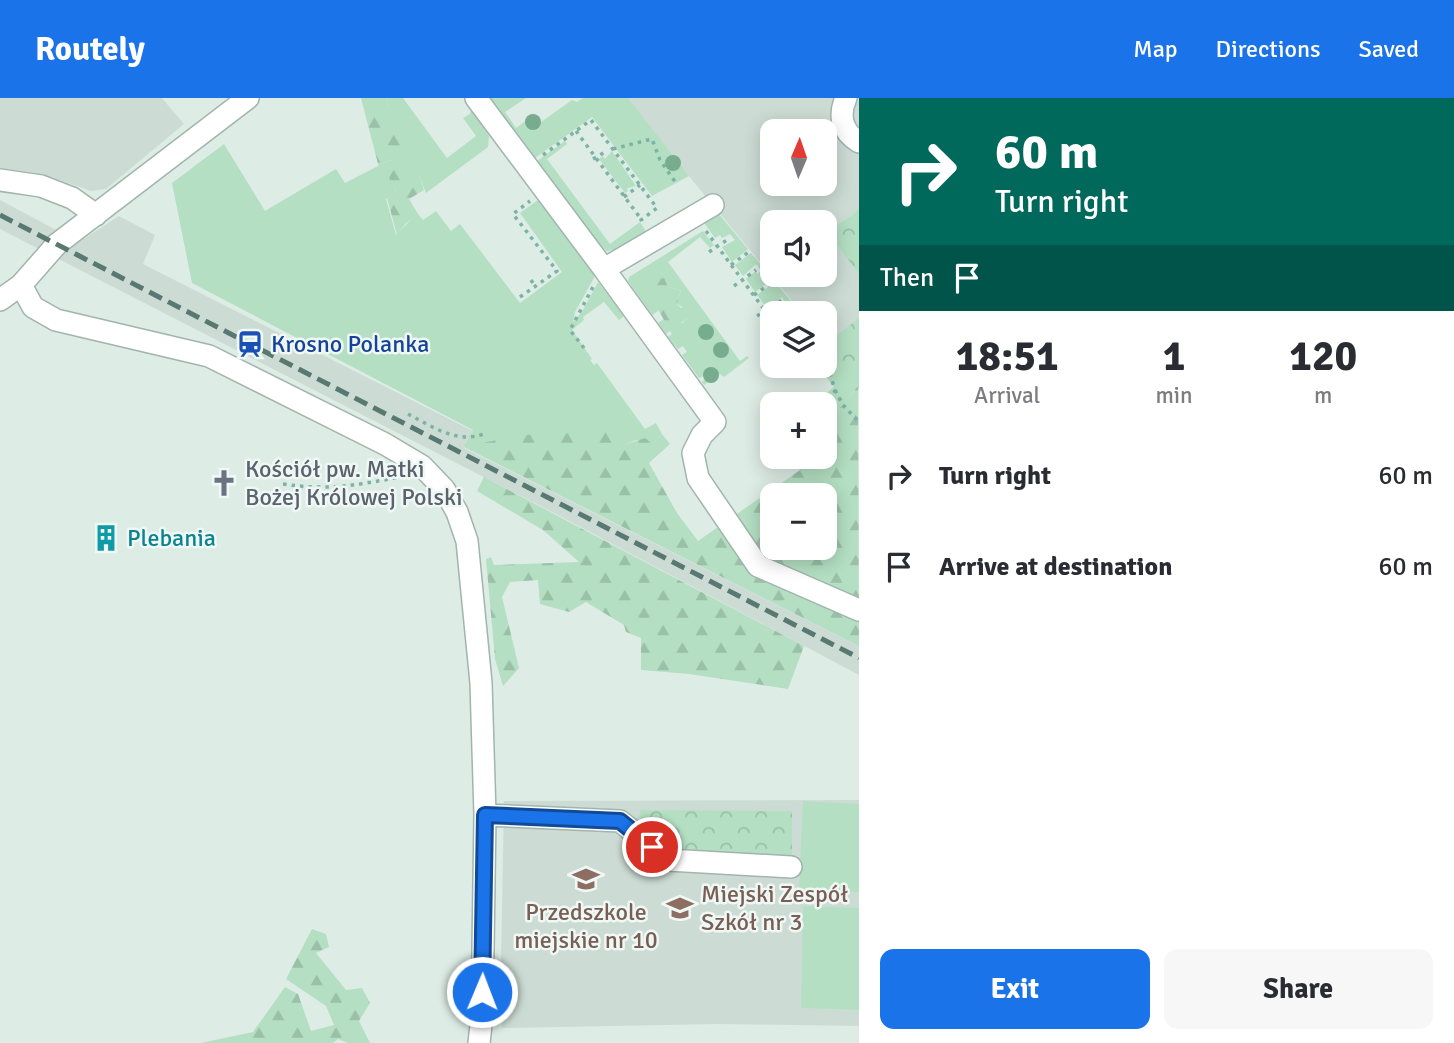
<!DOCTYPE html>
<meta charset="utf-8">
<style>
body{margin:0;font-family:Signika,sans-serif;background:#f7f7f7;color:#2b2b33;height:100vh;display:flex;flex-direction:column;font-size:26px;white-space:nowrap}
*{box-sizing:border-box;margin:0}
p{font-size:23px;color:#7c7c81}
.icon{flex:none;width:38px;height:38px;fill:none;stroke:currentColor;stroke-width:2;stroke-linecap:round;stroke-linejoin:round}
.map{position:relative;flex:1;overflow:hidden}
.drawer{display:flex;flex-direction:column;background:#fff;width:595px}
.drawer>*{flex:none}
.guide{background:#00695c;color:#fff;overflow:hidden}
.needle{width:46px;rotate:2deg}
.fabs{position:absolute;left:760px;top:21px;display:grid;gap:14px}
.fabs a{display:grid;place-items:center;width:77px;height:77px;border-radius:14px;background:#fff;box-shadow:0 4px 18px #0003;font-size:35px}
.pin{position:absolute;display:grid;place-items:center;width:60px;height:60px;color:#fff;margin:-30px;border:4px solid #fff;border-radius:50%;box-shadow:0 2px 7px #0007}
.me{position:absolute;width:77px;margin:-38px;rotate:1deg;stroke-linejoin:round;filter:drop-shadow(0 0 5px #0008)}
.turn{display:flex;align-items:center;gap:24px;height:147px;padding:0 21px;font-size:32px}
.turn .icon{width:91px;height:91px;stroke-width:2.5}
.turn b{display:block;font-size:49px;line-height:60px}
.then{display:flex;align-items:center;height:66px;padding:0 21px;background:#0003;gap:14px;font-size:26px}
.eta{display:flex;justify-content:space-evenly;align-items:center;height:119px;text-align:center}
.eta b{font-size:42px;font-weight:700;line-height:49px}
.action{display:flex;gap:14px;margin-top:auto;padding:14px 21px}
.action a{flex:1;height:80px;border-radius:14px;background:#1a73e8;color:#fff;font-size:28px;font-weight:700;line-height:80px;text-align:center}
.action a+a{background:#f7f7f7;color:#2b2b33}
ul{padding:0;list-style:none}
li{display:flex;align-items:center;gap:21px;height:91px;padding:0 21px}
li div{flex:1}
li b{display:block;font-size:26px}
li em{font-style:normal}
header{display:flex;align-items:center;gap:42px;box-sizing:border-box;height:98px;padding:0 35px;background:#1a73e8;color:#fff}
header strong{font-size:33px}
nav{display:flex;gap:38px;margin-inline-start:auto;font-size:24px}
main{display:flex;flex:1;min-height:0}
.map>svg:first-child{display:block}
</style>
<header>
<strong>Routely</strong>
<nav><a>Map</a><a>Directions</a><a>Saved</a></nav>
</header>
<main>
<div class="map">
<svg width="859" height="945" viewBox="0 0 859 945">
<defs>
<pattern id="forest-firs" width="22" height="20" patternUnits="userSpaceOnUse" patternTransform="scale(1.75)"><rect width="22" height="20" fill="#b4dfc2"/><path d="M5 1l3.5 6h-7zM16 11l3.5 6h-7z" fill="#9ac0a7"/></pattern>
<pattern id="park-crowns" width="20" height="18" patternUnits="userSpaceOnUse" patternTransform="scale(1.75)"><rect width="20" height="18" fill="#b4dfc2"/><path d="M2 6a3 3 0 1 1 6 0M12 15a3 3 0 1 1 6 0" fill="none" stroke="#9ac0a7"/></pattern>
</defs>
<rect width="100%" height="100%" fill="#deece6"/>
<path fill="#ccdcd5" fill-rule="evenodd" d="M0 0H162L184 26 106 91 91 93 51 79 5 76 0 73Z
M628 0H859V291L824 243V215H802L655 37ZM772 33H824V86H772ZM772 124H824V177H772Z
M0 102 79 144 119 118 155 137 143 166 473 333 464 350 859 548V577L554 415 0 131Z
M859 702V928L718 926 502 930 500 917 504 703Z"/>
<path fill="#b4dfc2" d="M386 0H403L447 60 476 38 463 20 470 16 471 12 489 38 488 49 426 95 419 77 392 83 396 94 386 101 396 137 415 117 418 116 423 122 436 113 451 133 460 126 520 205 562 174 520 115 538 102 595 178 575 214 573 224 582 214 598 184 624 218 619 222 604 204 583 219 584 222 572 232 592 261 590 262 594 267 597 265 645 331 656 325 662 336 653 346 636 342 624 347 486 346 464 349 473 332 192 185 172 85 224 46 265 113 336 71 345 85 378 68 379 72 378 66 392 62 387 31 378 18 388 8Z
M490 0H526L505 14 516 30 531 19 537 27 572 2 577 4 583 0H628L689 78 652 98 592 19 535 60Z
M565 43 567 46 547 61 610 146 640 124 647 135 622 150 607 153 601 148 537 63Z
M612 53 636 88 627 90 628 93 625 95 599 61 603 58 605 61Z
M718 115 748 151 732 164 722 149 735 142 730 136 722 140 720 137 715 140 702 122Z
M703 133 714 147 710 150 700 139 668 164 740 263 747 258 749 260 724 279 720 276 704 287 702 284 705 281 704 278 699 280 682 257 687 254 683 248 678 251 668 239 672 236 670 233 666 236 658 225 664 221 667 227 682 225 694 215 677 206 681 192 668 189 658 213 652 217 628 183 629 179Z
M751 155 773 181 755 194 746 181 756 173 757 176 761 173 756 166 743 178 735 167Z
M775 184 801 215H785L771 212 785 204 782 199 767 210 757 197Z
M824 243 858 288 824 329V306H813L834 289 818 268H824Z
M803 703 859 706V794L799 790Z
M803 808 859 810V912L801 910Z"/>
<path fill="url(#forest-firs)" fill-rule="evenodd" d="M361 0H386L388 8 379 18 387 31 403 33 405 45 392 62 378 66Z
M402 66H409L419 77 424 92 409 101 418 116 405 126 397 137 387 100 396 93 387 76Z
M664 180 668 189 681 192 677 206 681 210 690 206 695 215 675 229 667 227 646 191 653 182Z
M858 288 859 548 464 349 521 337 613 333 624 347 645 340 653 346 662 336 670 346 649 365 677 415 698 443 800 372 795 364 800 359H824V329ZM772 397H824V450H772Z
M484 379 804 548 788 591 689 576 641 572V540L626 534 624 527 586 504 569 514 540 506 538 482 510 484 502 499 519 570 503 588 495 561 486 461 491 459 494 467 579 464 543 432 477 393Z
M312 831 326 836 329 849 316 855 346 892 362 890 370 905 359 923 370 945H348L338 941 333 945H201L253 934 285 889 298 896 311 933 334 927 326 908 286 881Z"/>
<path fill="url(#park-crowns)" d="M859 110V176L827 134 854 116Z
M859 220V291L826 246Z
M640 712 792 713V761L672 756 641 729Z"/>
<g fill="none" stroke-linecap="round" stroke-linejoin="round">
<defs>
<path id="minor" d="M476 0 604 171 713 107
M846 0C838 18 842 34 859 44
M0 82 41 88 72 100 96 117
M604 171 715 324 702 337 693 355 698 380 758 468 859 512
M21 187 33 209 56 222 209 258 385 346 422 368 444 391 457 414 467 443 481 585 485 717 482 918 479 945
M0 202 21 187 57 146 248 0
M485 717 620 723 668 762 791 769"/>
</defs>
<use href="#minor" stroke="#a1b4ae" stroke-width="24"/>
<path stroke="#7bb3a4" stroke-width="3.5" stroke-dasharray="3.5 5" stroke-linecap="butt" d="M576 33 641 121
M613 51 652 41 660 62 676 85
M543 57 591 22 657 110 641 122 643 124
M593 61 605 54
M624 99 640 87
M706 133 772 222
M709 154 730 140
M731 167 750 153
M531 182 535 188
M734 188 756 172
M754 197 774 183
M520 199 557 173 513 116 530 103
M757 218 782 202
M584 250 570 232 593 189
M835 292 843 307 859 324
M822 306 833 298 835 292 824 256
M408 316C433 329 458 347 486 335
M792 359H793
M283 386C328 393 357 387 400 379"/>
<use href="#minor" stroke="#fff" stroke-width="21"/>
<path stroke="#587972" stroke-width="5" stroke-dasharray="14 7" stroke-linecap="butt" d="M0 117 859 560"/>
</g>
<g fill="#78ac8f">
<circle cx="533" cy="24" r="8"/>
<circle cx="673" cy="65" r="8"/>
<circle cx="706" cy="234" r="8"/>
<circle cx="721" cy="252" r="8"/>
<circle cx="711" cy="277" r="8"/>
</g>
<g fill="none" stroke-linecap="round" stroke-linejoin="round">
<defs>
<path id="route" d="M482 894 485 717 620 723 652 749"/>
</defs>
<use href="#route" stroke="#114b97" stroke-width="18"/>
<use href="#route" stroke="#1a73e8" stroke-width="12"/>
</g>
<defs>
<symbol id="station-bare" viewBox="-9 -9 18 18"><path d="M-3-6H3Q5-6 5-4V2Q5 4 3 4L4.5 6H3L1.5 4h-3L-3 6H-4.5L-3 4Q-5 4-5 2V-4Q-5-6-3-6ZM-3.5-4v3h7v-3ZM-3.5 1v1.5H-2V1ZM2 1v1.5H3.5V1Z" fill="#1a4fb4" stroke="#eff8f4" stroke-width="2.5" paint-order="stroke"/></symbol>
<symbol id="church-bare" viewBox="-9 -9 18 18"><path d="M-1.2-6h2.4v3.5h3.3v2.4h-3.3V6h-2.4V-.1h-3.3v-2.4h3.3Z" fill="#6b7280" stroke="#eff8f4" stroke-width="2.5" paint-order="stroke"/></symbol>
<symbol id="building-bare" viewBox="-9 -9 18 18"><path d="M-4-6H4V6H1V3H-1V6H-4ZM-2.5-4.3h1.7v1.8h-1.7ZM.8-4.3h1.7v1.8H.8ZM-2.5-1h1.7V.8h-1.7ZM.8-1h1.7V.8H.8Z" fill="#0f9aa8" stroke="#eff8f4" stroke-width="2.5" paint-order="stroke"/></symbol>
<symbol id="school-bare" viewBox="-9 -9 18 18"><path d="M0-5L7-2L0 1L-7-2ZM-4 1L0 2.5L4 1V4Q0 6-4 4Z" fill="#8d6e63" stroke="#eff8f4" stroke-width="2.5" paint-order="stroke"/></symbol>
</defs>
<g fill-rule="evenodd">
<use href="#station-bare" x="231" y="227" width="38" height="38"/>
<use href="#church-bare" x="205" y="366" width="38" height="38"/>
<use href="#building-bare" x="87" y="421" width="38" height="38"/>
<use href="#school-bare" x="567" y="762" width="38" height="38"/>
<use href="#school-bare" x="661" y="791" width="38" height="38"/>
</g>
<g text-anchor="middle" dominant-baseline="central" stroke-width="5" stroke-linejoin="round" paint-order="stroke">
<g font-size="24" fill="#164399" stroke="#eff8f4" text-anchor="start">
<text x="271" y="246">Krosno Polanka</text>
</g>
<g font-size="24" fill="#5b616d" stroke="#eff8f4" text-anchor="start">
<text x="245" y="371">Kościół pw. Matki<tspan x="245" dy="28">Bożej Królowej Polski</tspan></text>
</g>
<g font-size="24" fill="#0d838f" stroke="#eff8f4" text-anchor="start">
<text x="127" y="440">Plebania</text>
</g>
<g font-size="24" fill="#785e54" stroke="#eff8f4" text-anchor="start">
<text x="701" y="796">Miejski Zespół<tspan x="701" dy="28">Szkół nr 3</tspan></text>
<text x="586" y="814" text-anchor="middle">Przedszkole<tspan x="586" dy="28">miejskie nr 10</tspan></text>
</g>
</g>
</svg>
<div class="fabs">
<a><svg class="needle" viewBox="-14 -14 28 28"><path d="M0-13l5 13h-10z" fill="#e53935"/><path d="M0 13l5-13h-10z" fill="#7c7c81"/></svg></a>
<a><svg class="icon" aria-label="sound" viewBox="0 0 24 24"><path d="M4 9h4l5-4v14l-5-4H4zM17 9q2 3 0 6"/></svg></a>
<a><svg class="icon" aria-label="layers" viewBox="0 0 24 24"><path d="M12 4l9 5-9 5-9-5zM3 14l9 5 9-5"/></svg></a>
<a>+</a>
<a>−</a>
</div>
<div class="pin" style="left:652px;top:749px;background:#d93025"><svg class="icon" aria-label="arrive" viewBox="0 0 24 24"><path d="M6 21V4h12l-3 4 3 4H6"/></svg></div>
<svg class="me" style="left:482px;top:894px" viewBox="-20 -20 40 40"><circle r="17" fill="#1a73e8" stroke="#fff" stroke-width="3"/><path d="M0-11L8 9 0 5-8 9z" fill="#fff"/></svg>
</div>
<section class="drawer">
<div class="guide">
<div class="turn"><svg class="icon" aria-label="right" viewBox="0 0 24 24"><path d="M7 20v-9h11M14 6l5 5-5 5"/></svg><div><b>60 m</b>Turn right</div></div>
<div class="then">Then<svg class="icon" aria-label="arrive" viewBox="0 0 24 24"><path d="M6 21V4h12l-3 4 3 4H6"/></svg></div>
</div>
<div class="eta">
<div><b>18:51</b><p>Arrival</p></div>
<div><b>1</b><p>min</p></div>
<div><b>120</b><p>m</p></div>
</div>
<ul>
<li><svg class="icon" aria-label="right" viewBox="0 0 24 24"><path d="M7 20v-9h11M14 6l5 5-5 5"/></svg><div><b>Turn right</b></div><em>60 m</em></li>
<li><svg class="icon" aria-label="arrive" viewBox="0 0 24 24"><path d="M6 21V4h12l-3 4 3 4H6"/></svg><div><b>Arrive at destination</b></div><em>60 m</em></li>
</ul>
<div class="action"><a>Exit</a><a>Share</a></div>
</section>
</main>
